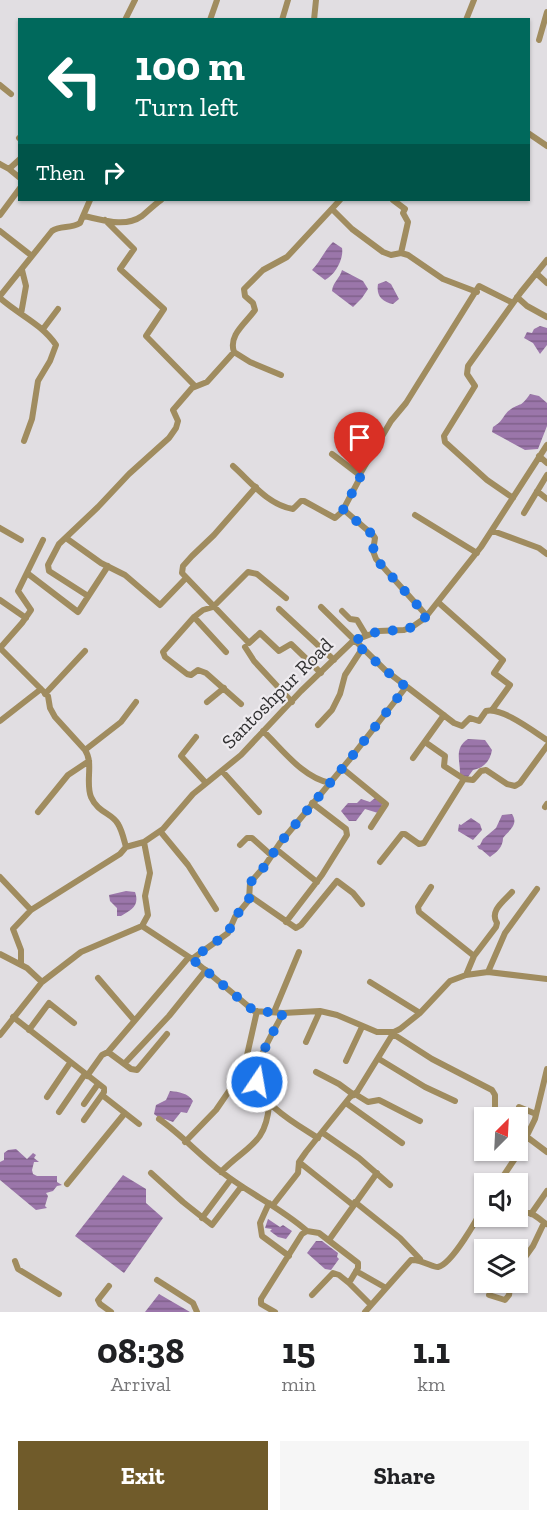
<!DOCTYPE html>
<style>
body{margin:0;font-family:"Zilla Slab",serif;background:#f6f6f6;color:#202124;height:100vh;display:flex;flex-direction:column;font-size:22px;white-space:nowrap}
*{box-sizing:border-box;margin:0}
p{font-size:20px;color:#757577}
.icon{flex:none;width:33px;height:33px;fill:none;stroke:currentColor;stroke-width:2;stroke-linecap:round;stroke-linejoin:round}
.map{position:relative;height:1312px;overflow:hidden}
.details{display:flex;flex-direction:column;background:#fff;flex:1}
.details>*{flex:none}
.guide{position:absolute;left:18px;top:18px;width:512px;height:183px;border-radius:0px;box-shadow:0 2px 4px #0004;background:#00695c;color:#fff;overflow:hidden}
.needle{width:39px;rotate:24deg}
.buttons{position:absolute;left:474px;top:1107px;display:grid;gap:12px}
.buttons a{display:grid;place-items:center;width:54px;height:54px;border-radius:0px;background:#fff;box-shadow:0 2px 4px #0004;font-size:30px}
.pin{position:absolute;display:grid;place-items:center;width:51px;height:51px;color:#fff;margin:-62px -26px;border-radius:50% 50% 50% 0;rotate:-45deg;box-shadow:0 0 6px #0007}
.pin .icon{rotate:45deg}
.me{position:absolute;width:66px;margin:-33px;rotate:12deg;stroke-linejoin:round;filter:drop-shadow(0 0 4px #0008)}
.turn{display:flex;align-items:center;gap:21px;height:126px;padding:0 18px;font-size:27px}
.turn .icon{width:78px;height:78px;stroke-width:2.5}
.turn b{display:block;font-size:42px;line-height:51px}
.then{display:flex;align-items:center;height:57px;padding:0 18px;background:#0003;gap:12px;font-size:22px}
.eta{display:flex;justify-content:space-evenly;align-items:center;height:102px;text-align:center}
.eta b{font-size:36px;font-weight:700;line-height:42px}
.action{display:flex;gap:12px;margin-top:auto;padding:12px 18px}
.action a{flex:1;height:69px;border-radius:0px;background:#705b2a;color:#fff;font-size:24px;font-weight:700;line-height:69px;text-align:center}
.action a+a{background:#f6f6f6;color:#202124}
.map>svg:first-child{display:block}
</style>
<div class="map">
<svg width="547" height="1312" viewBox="0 0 547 1312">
<defs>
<pattern id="water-rules" width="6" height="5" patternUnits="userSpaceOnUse" patternTransform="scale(1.5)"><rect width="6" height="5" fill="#9b76aa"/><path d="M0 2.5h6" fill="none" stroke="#7f618b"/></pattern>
</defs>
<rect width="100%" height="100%" fill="#e1dee2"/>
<path fill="url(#water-rules)" d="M333 242 342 248C344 259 335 275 325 280L312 270C320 262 324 251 333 242Z
M342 270 363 281 368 289 362 298 353 307 332 291C333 282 340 278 342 270Z
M386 281 391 284 399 299 393 304C382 302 376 296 378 284Z
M540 326 547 328V345L540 354 533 343 524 338 527 332 532 333 534 329Z
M530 394 539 396 547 403V426L538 449 525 450 492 432 493 427C505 420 502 415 511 409 522 402 520 408 530 394Z
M468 739 485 740 492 750C490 761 484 768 473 770L468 777 460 776C461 763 453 748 468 739Z
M375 798 383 803 378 813 365 809 356 821H349L341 811 348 803H357L361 799 370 802Z
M512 814C519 825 509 830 503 838 503 847 497 852 490 857L482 850 479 849 477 846 480 845 483 839 496 828 502 815Z
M471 818 480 824 482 830 473 840 458 831 459 824 461 825Z
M126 891 135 892C140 906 131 910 121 916H117V908L110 901 109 895Z
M170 1091C179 1092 188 1093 193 1101L187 1113 181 1112 173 1122 165 1119 162 1120 154 1114 156 1105 166 1100Z
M16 1149 27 1159 33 1153 36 1155 34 1158 39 1162H34L32 1170 33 1174 37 1176H57V1182L62 1185 57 1186 53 1191 46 1193 48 1196 45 1206 47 1208 36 1210 0 1180V1162L4 1160V1153L8 1150Z
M123 1175 146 1189V1203L163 1218 124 1273 75 1236Z
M268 1219 280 1227 283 1225 292 1231 286 1239 278 1237 270 1231 272 1229 265 1228Z
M316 1241H322L338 1253 337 1257 339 1259 331 1270 325 1269 307 1253Z
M159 1294 190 1312H145Z"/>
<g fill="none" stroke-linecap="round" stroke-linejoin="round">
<path stroke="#a08c5f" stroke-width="6" d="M125 20 135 0
M210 20 217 0
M282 20 288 0
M314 20 316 0
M466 20 474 0
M539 40 547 12
M0 85 11 94
M528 133 547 146
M19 138 20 139
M0 164 9 169 20 159
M9 169 20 178
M393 200 405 209 403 213 408 222 401 253
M332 209 352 229 383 252 391 255 401 253 408 255 443 279 477 292
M0 215 20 188
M84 216C103 220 125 228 142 216 148 211 154 205 161 200
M105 220 134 249 120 269 164 309 146 336 195 386
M0 231 32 256
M536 273 547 283
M0 296 52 231C60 225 71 229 80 223L90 200
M517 297 527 306 547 317
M0 298C19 315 42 324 56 345L50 361 38 381 32 419 24 441
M21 314 26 286 22 270
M43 329 58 309
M281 375 250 362 234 352C228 335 246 323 255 310L253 303 245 296 244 289 263 270 287 257 340 200
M332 454 361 476 343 510
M539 456 547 463
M233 466C251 482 268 505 293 509L301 501H304L335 518 344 510 373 535 375 538 373 551 376 559 427 616
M360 474 391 421 406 403 479 286 513 303
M256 487 214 535 192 556 183 566 182 573 249 643 260 633 279 651 291 644 321 673
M537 491 547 499
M513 498 487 480 445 442 444 436 475 386 467 374 468 366 521 292 547 260
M524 513 547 475
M415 515 477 553
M0 528 21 540
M493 531 539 548 547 554
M66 538 101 563 125 575 160 605 186 578
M27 573 78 612 108 566
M88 596 49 571 48 565 59 544 98 507 129 474 169 438 176 428 178 421 173 410 192 388 207 382 234 352
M0 600 26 618
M439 603 503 660 494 673 510 685 492 710
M321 607 385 670 454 723 462 726 470 718 479 721 486 711C502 707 533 731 547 740
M279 609 334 660
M342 611 350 619 357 620 366 635
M194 617 226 652
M245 647 254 661 292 702
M0 648 48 696 50 708 55 717 85 750C94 763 85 782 91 797 98 813 112 813 118 824 122 830 124 840 126 847
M0 648 22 623 31 610 18 591 43 540
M45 694 85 651
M207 702 224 688
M241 704 206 673 198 670 191 675 187 674 165 657 163 652 194 617 203 610 213 607 248 572 257 574 286 598
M0 721 41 689
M318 725 332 710 340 694 345 675 362 649
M263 731C282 749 303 778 330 783
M196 737 181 756 206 783
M425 742 445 756 444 766 464 779 473 780 481 771 486 770 507 784 515 786 520 783 547 746
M85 750 121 722 136 702
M413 758 444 715
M342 768 386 804 371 827
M222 771 259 812
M545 807 547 804
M38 812 68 775 89 761
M160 831 188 865 216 909
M240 845 247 838H252L271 855
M276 849 317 882
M380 862 402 834H405L419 844 424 843 464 779
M0 877 31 910
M431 887 418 907 419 912 474 956
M250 896 296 928 301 925 337 881 353 893 362 904
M286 922 322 875 347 835 346 829 312 803
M142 926 192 959 254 1011 283 1013 320 1011 337 1015 377 1032H394L400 1029 420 1013 450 981 466 975 488 972 547 979
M0 954 27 968 42 982 0 1035
M192 959 228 933 235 917 249 900 250 883 264 867 280 843 350 759 406 687
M21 964V950L13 929 31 910 120 854 126 847 144 842 163 829 193 794 241 755 301 691 353 641 379 631 404 630 412 627 425 618 481 547 547 445
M488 972 505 933 537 889
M466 975 474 956 496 927 497 923C489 911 504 901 512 892
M98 978 134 1020
M42 982 81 952 142 926 148 915 145 896 150 873 144 842
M370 982 420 1013
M274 1012 299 952
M283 1013C275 1030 256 1058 257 1077 258 1104 298 1125 318 1138
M13 1017 104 1088V1092L84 1120
M29 1030 49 1003 74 1023
M393 1034 432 1059 492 1090 495 1095V1110
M306 1042 320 1011
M108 1052 189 957
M379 1059 425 1087 455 1101
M346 1061 362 1027
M125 1063 169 1016 206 970
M245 1064 257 1011
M316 1072 339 1084 354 1095
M87 1076 102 1055 108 1052 131 1069 137 1070 167 1034
M355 1094 368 1102 379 1100 383 1102 420 1121
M102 1095 139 1124
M47 1097 70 1063
M346 1103 402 1143
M84 1104 98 1084
M519 1107 536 1114
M59 1112 85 1074
M159 1119C182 1135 200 1156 223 1173 250 1194 281 1208 307 1231
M323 1133 359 1158 390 1185
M527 1137 547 1152
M185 1142 216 1110 238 1078
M299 1162 353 1205
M221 1172C246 1146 266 1145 269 1105
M151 1173 183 1202 212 1225 241 1187
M67 1184 125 1113
M498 1184 518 1154 535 1119 547 1069
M355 1202 400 1238 420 1259
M269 1203 260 1223 262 1236 289 1256
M273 1205 298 1173 299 1162 306 1152 350 1097 357 1092 394 1032
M518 1214C529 1209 537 1217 546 1224
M531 1214 547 1191
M505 1216 511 1218 514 1216
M202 1218 231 1179
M329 1240 377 1173
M15 1261 18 1269 59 1294
M518 1267 533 1246 544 1223
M356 1271 386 1288
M157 1280 193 1303 197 1312
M109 1286 98 1300 100 1304 111 1312
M312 1295 333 1273 339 1275 349 1283
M489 1295 505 1300 509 1295 511 1282
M275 1312 261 1304V1299L302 1234 307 1231 319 1233 358 1263V1268L349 1283 371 1305
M365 1312 411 1260C421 1259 434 1268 438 1267 452 1264 478 1218 484 1205"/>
</g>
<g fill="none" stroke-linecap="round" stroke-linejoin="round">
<path stroke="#1a73e8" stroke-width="10" stroke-dasharray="0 18" d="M257 1082C254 1061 275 1031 283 1013L254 1011 192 959 228 933 235 917 249 900 250 883 264 867 280 843 350 759 406 687 385 670 353 641 379 631 404 630 412 627 427 616 376 559 373 551 375 538 373 535 343 510 360 478V474"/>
</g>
<g text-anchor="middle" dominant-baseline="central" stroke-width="4.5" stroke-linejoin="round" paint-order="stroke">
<g font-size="20" fill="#323233" stroke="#eeebef">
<text transform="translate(277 693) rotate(-45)">Santoshpur Road</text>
</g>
</g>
</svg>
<div class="buttons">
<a><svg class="needle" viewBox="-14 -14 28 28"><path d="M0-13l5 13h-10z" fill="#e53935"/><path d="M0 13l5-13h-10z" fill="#757577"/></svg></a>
<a><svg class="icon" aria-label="sound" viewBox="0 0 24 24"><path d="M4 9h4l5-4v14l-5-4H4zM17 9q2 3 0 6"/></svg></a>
<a><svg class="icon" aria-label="layers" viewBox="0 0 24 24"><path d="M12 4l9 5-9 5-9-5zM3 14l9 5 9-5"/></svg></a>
</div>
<div class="pin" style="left:360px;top:474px;background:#d93025"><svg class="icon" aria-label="arrive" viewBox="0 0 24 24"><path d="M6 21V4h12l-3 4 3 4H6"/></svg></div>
<svg class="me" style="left:257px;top:1082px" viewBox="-20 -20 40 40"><circle r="17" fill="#1a73e8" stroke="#fff" stroke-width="3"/><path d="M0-11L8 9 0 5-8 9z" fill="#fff"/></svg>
<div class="guide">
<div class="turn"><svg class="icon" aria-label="left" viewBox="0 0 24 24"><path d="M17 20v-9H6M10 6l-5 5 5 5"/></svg><div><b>100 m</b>Turn left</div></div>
<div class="then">Then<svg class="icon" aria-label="right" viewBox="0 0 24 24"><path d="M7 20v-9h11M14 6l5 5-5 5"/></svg></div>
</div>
</div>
<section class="details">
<div class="eta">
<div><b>08:38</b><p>Arrival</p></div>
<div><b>15</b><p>min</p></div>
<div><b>1.1</b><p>km</p></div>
</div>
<div class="action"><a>Exit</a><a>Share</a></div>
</section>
